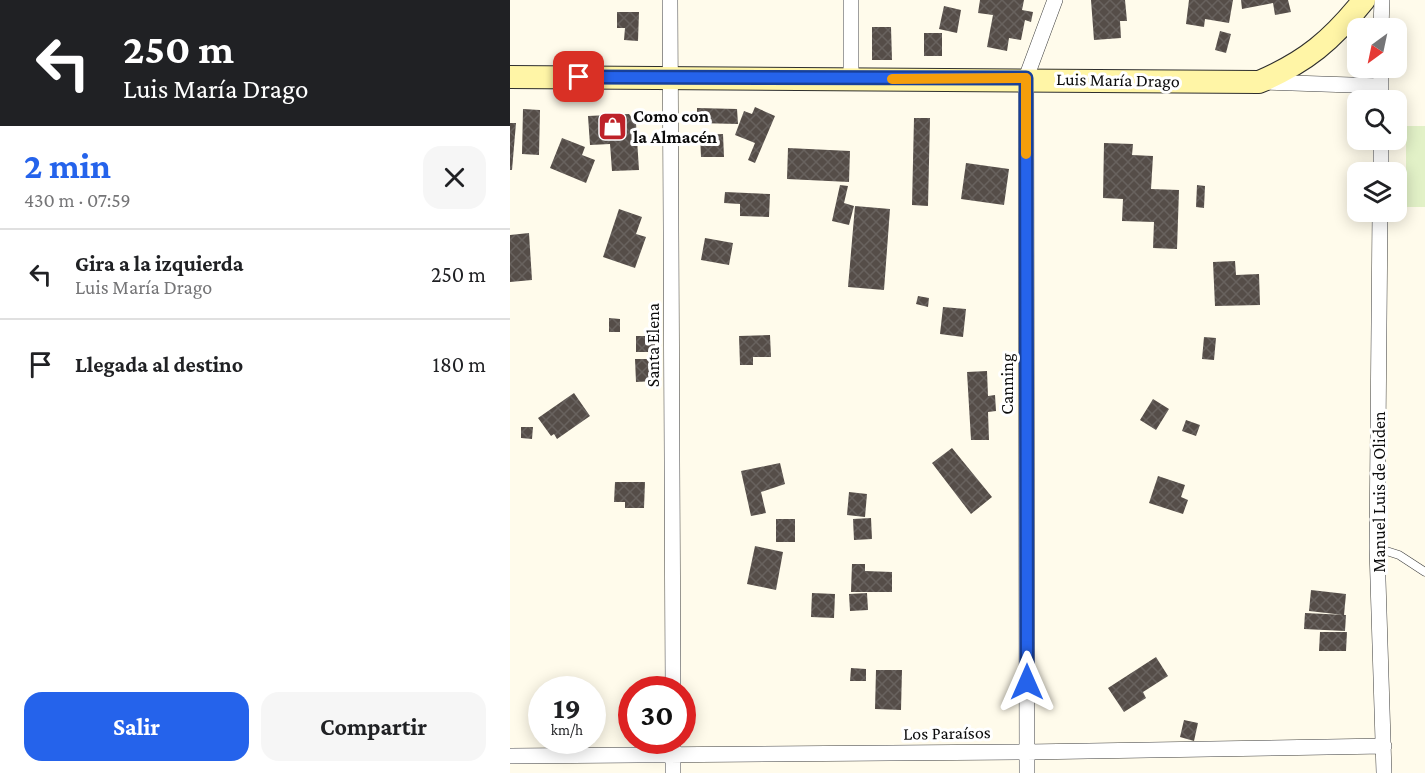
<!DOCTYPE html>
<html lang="es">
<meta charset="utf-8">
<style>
body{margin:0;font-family:"Crimson Pro",serif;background:#f6f6f6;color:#202124;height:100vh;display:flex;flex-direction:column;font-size:22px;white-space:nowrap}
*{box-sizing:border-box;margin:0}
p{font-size:20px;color:#757577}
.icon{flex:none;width:33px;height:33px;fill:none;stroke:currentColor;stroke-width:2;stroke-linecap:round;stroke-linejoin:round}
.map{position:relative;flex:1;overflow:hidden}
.sheet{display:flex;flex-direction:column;background:#fff;width:510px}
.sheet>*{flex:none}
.top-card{background:#202124;color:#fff;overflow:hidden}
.needle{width:39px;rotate:213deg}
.controls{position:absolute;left:837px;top:18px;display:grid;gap:12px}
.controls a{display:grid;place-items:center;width:60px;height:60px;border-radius:12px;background:#fff;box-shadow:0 3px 15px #0003;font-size:30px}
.speed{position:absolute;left:18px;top:676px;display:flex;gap:12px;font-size:30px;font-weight:700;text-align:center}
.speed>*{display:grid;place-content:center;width:78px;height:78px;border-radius:50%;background:#fff;box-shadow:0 3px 15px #0003;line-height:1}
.speed small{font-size:15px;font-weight:400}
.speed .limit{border:9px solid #d22;background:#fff;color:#111}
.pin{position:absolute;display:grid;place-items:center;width:51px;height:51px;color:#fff;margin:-26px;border-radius:12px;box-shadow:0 3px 9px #0006}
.me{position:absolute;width:66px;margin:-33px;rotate:0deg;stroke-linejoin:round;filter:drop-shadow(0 0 4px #0008)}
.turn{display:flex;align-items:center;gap:21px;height:126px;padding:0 24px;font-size:27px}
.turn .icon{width:78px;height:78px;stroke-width:2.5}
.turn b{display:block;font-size:42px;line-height:51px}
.round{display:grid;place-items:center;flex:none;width:63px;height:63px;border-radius:18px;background:#f6f6f6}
.summary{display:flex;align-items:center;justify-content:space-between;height:102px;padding:0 24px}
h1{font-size:36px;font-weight:700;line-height:45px;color:#2563eb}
.cta{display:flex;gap:12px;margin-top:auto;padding:12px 24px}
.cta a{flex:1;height:69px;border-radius:18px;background:#2563eb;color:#fff;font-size:24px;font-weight:700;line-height:69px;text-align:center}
.cta a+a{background:#f6f6f6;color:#202124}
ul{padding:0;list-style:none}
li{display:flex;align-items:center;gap:18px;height:90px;padding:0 24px;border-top:2px solid #e0e0e0}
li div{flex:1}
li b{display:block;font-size:22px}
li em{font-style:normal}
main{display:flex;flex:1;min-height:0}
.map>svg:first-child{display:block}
</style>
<main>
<section class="sheet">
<div class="top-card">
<div class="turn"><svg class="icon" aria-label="left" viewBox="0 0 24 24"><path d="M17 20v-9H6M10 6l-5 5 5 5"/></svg><div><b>250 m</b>Luis María Drago</div></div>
</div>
<div class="summary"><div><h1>2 min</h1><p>430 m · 07:59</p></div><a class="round"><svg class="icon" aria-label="close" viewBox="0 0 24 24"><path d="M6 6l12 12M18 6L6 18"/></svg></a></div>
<ul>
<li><svg class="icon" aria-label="left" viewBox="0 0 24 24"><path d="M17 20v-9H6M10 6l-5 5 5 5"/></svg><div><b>Gira a la izquierda</b><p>Luis María Drago</p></div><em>250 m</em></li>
<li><svg class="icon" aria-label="arrive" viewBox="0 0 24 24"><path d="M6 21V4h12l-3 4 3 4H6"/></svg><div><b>Llegada al destino</b></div><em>180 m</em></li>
</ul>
<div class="cta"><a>Salir</a><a>Compartir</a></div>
</section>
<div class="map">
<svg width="915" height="773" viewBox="0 0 915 773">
<defs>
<pattern id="building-cross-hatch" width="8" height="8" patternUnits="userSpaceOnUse" patternTransform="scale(1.5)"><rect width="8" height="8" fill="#554d48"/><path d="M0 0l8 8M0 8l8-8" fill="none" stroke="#68625e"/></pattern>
</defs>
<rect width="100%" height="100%" fill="#fffbeb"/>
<path fill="#e2f1c7" d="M896 126H915V207H896Z"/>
<path fill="url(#building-cross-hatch)" d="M470 0H514L512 10 523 12 521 22 515 20 511 40 499 38 497 51 477 47 483 15 468 13Z
M581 0H615L617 21H610L611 38 584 40Z
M679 0H723L719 23 695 19 694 27 676 24Z
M731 0H778L781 12 765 15 763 3 732 9Z
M434 6 451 10 447 33 429 29Z
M107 12H129L128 41 114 40 115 28H107Z
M362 27H381L382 60H362Z
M710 31 721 34 716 53 705 50Z
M414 33H432V56H414Z
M245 107 265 116 245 163 238 160 245 143 225 135 234 111 242 114Z
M187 108 227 109 228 124 187 123Z
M13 109 30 110 29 155 12 154Z
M119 114 126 123 129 170 102 171 100 144 80 145 78 116Z
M404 118H420L418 206 402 205Z
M0 123H6L2 170H0Z
M213 134 214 157H191L190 135Z
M52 138 75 147 72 155 85 160 76 183 40 168Z
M594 143 623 144 622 155 643 156 641 189 669 190 667 249 643 248 644 222 612 221 613 199 593 198Z
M278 148 340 151 339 182 277 179Z
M456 163 499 169 494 205 451 199Z
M330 185 338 186 334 203 344 206 339 225 322 221Z
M687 185 695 186 694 208 686 207Z
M215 192 260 194 259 217 230 216V204L214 203Z
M345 206 380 209 374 290 338 287Z
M109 209 132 217 126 234 136 237 125 268 93 257Z
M19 233 22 280 0 282V235Z
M195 238 223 243 219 265 191 260Z
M725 261 726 275 749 274 750 305 705 306 703 262Z
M408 296 419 298 418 307 406 304Z
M433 307 456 309 453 337 430 334Z
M99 318 110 319V332H99Z
M260 335 261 357H243V365H230L229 336Z
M126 336H145V352H126Z
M694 337 706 338 704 360 692 359Z
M125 359H145L146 381 126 382Z
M477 371 478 396 485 395 486 411 478 412 479 440H461L457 372Z
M64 393 80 416 47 439 44 434 41 436 28 418Z
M643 399 659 409 646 430 630 420Z
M676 420 690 425 686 436 672 431Z
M11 427H23L22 439 11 438Z
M442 448 482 497 461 514 422 463Z
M270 463 275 484 251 492 256 513 241 516 231 471Z
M648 476 675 485 671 497 678 500 673 514 639 503Z
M105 482H135L134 508H115V502H104Z
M339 492 357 494 355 517 337 515Z
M361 518 362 539 344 540 343 519Z
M266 519H285V542H266Z
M245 546 273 552 266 590 237 584Z
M342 564H355V571L382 572V592H341Z
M801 590 836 594 834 615 799 611Z
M302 593 325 594 324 618 301 617Z
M357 593 358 610 340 611 339 594Z
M795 613 836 615 835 631 794 629Z
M810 632H837L836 651H809Z
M646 657 658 676 633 692 636 698 614 712 598 688Z
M341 668 356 669V681H340Z
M366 670H392L391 710 365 709Z
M674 720 688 723 684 741 670 737Z"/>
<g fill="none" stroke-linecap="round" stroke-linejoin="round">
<defs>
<path id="service" d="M867 548 889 555 915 572"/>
<path id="minor" d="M160 0 163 690
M341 0V80
M871 28 872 0
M754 82 871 86
M871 100V68
M871 172V140
M870 212 867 548 874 773
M0 756 517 752 874 746
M163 773V741
M517 773 516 78 545 0"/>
<path id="secondary" d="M0 77 749 82C796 62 822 40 854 0"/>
</defs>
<use href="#service" stroke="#3f3f3f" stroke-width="9"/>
<use href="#minor" stroke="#3f3f3f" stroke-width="16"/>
<use href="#secondary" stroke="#2e2e2e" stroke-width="24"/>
<use href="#service" stroke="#fff" stroke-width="8"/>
<use href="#minor" stroke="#fff" stroke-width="15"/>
<use href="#secondary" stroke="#fff5a6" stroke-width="22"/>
</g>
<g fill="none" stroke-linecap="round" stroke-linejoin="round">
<defs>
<path id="route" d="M69 77 516 78 517 682"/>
</defs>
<use href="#route" stroke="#184099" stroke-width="15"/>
<use href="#route" stroke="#2563eb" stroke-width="10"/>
<path stroke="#f59e0b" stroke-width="10" d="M382 79 516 78V154"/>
</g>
<defs>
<symbol id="shop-square" viewBox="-11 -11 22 22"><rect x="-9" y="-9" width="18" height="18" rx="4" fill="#be2229" stroke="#fff"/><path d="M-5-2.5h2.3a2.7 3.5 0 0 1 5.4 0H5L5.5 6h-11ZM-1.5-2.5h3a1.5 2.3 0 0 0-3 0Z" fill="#fff"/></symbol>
</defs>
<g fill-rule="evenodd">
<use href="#shop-square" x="86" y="110" width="33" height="33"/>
</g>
<g text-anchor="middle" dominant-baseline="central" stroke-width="6" stroke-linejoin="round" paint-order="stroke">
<g font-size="18" fill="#0c0c0c" stroke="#fff">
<text transform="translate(608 80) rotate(1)">Luis María Drago</text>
<text transform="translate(143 345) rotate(-90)">Santa Elena</text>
<text transform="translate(497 384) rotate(-90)">Canning</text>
<text transform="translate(869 492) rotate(-90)">Manuel Luis de Oliden</text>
<text transform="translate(437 733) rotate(-1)">Los Paraísos</text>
</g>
<g font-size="18" font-weight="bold" fill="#0c0c0c" stroke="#fff" text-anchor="start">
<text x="123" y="116">Como con<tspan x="123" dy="21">la Almacén</tspan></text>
</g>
</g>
</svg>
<div class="controls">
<a><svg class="needle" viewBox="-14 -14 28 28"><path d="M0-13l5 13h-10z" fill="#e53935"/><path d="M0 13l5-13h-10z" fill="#757577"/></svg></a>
<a><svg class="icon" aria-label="search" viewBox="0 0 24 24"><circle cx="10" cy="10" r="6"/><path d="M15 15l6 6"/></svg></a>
<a><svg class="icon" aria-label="layers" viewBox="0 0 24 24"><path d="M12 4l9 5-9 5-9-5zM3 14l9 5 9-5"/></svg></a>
</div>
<div class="speed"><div>19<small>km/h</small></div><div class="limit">30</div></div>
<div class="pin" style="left:69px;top:77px;background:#d93025"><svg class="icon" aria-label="arrive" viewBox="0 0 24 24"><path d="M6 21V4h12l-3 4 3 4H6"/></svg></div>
<svg class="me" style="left:517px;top:682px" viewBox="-20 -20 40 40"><path d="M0-17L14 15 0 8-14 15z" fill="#2563eb" stroke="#fff" stroke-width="4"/></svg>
</div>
</main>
